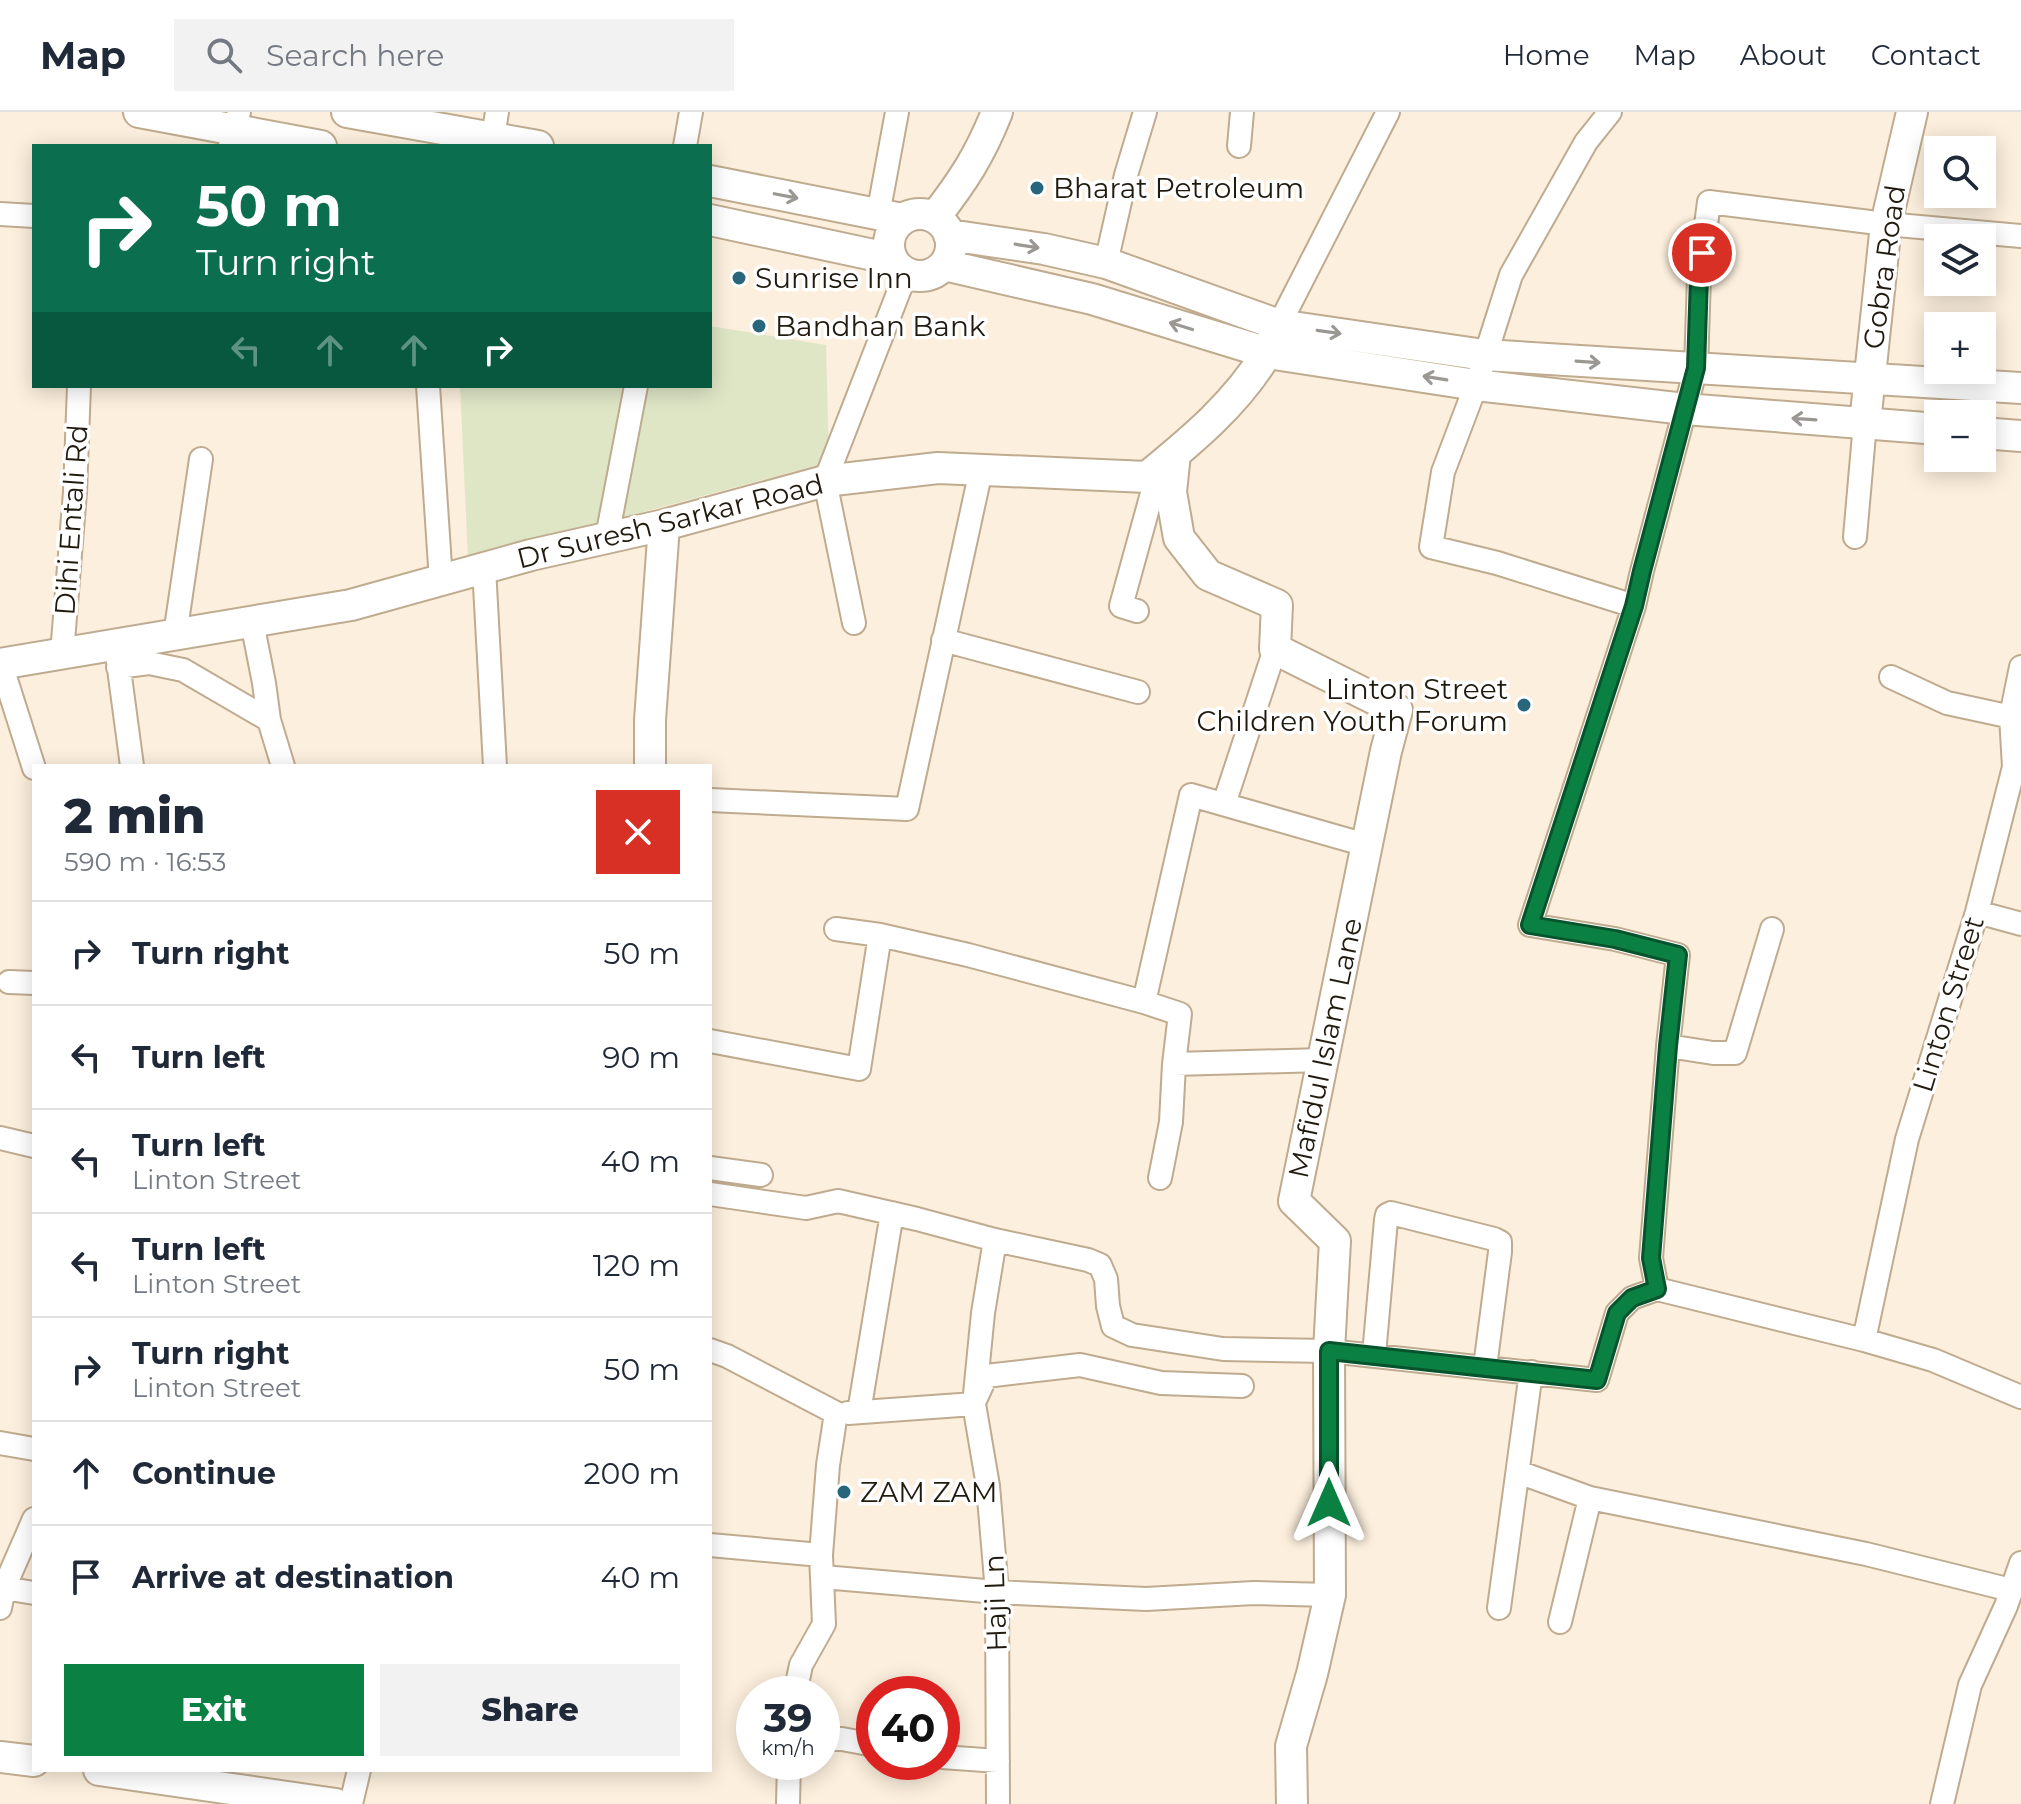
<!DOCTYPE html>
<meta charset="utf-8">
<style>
body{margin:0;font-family:Montserrat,sans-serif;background:#f2f2f3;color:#1f2937;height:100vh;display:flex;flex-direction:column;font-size:30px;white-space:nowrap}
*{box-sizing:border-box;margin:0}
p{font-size:26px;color:#747a83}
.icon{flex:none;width:44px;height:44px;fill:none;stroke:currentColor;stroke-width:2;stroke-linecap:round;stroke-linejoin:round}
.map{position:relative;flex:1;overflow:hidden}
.side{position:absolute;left:32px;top:652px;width:680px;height:1008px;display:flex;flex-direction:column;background:#fff;border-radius:0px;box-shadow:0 4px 20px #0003}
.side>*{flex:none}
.guide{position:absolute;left:32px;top:32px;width:680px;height:244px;border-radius:0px;box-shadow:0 4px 20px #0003;background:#0b6e4f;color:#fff;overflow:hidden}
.fabs{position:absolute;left:1924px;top:24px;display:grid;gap:16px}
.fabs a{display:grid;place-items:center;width:72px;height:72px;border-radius:0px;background:#fff;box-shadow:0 4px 20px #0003;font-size:40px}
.speed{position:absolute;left:736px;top:1564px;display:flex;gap:16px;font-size:40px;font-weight:700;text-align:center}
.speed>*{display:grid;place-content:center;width:104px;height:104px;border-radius:50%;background:#fff;box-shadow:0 4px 20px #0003;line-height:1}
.speed small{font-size:20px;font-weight:400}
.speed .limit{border:12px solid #d22;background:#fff;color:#111}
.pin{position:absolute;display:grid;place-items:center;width:68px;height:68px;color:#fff;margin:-34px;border:4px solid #fff;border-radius:50%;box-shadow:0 2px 8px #0007}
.me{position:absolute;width:88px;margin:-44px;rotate:0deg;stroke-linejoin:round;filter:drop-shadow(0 0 6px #0008)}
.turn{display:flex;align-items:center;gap:28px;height:168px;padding:0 32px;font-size:36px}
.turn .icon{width:104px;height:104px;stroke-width:2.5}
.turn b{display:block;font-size:56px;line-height:68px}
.lanes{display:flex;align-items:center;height:76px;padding:0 32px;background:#0003;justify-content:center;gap:40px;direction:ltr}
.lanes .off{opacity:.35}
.round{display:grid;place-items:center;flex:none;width:84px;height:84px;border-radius:0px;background:#f2f2f3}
.summary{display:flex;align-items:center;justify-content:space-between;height:136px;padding:0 32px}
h1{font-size:48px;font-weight:800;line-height:60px}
.cta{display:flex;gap:16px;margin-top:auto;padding:16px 32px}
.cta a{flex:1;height:92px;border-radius:0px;background:#0b8043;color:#fff;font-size:32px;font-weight:800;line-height:92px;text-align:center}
.cta a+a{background:#f2f2f3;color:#1f2937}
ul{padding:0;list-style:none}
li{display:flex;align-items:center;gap:24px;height:104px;padding:0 32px;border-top:2px solid #e0e1e3}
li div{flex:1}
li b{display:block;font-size:30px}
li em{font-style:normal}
header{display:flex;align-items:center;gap:48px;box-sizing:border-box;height:112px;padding:0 40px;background:#fff;border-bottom:2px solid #e0e1e3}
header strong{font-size:38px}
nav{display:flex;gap:44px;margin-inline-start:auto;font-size:28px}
.search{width:560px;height:72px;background:#f2f2f3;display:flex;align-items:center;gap:20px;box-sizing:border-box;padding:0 28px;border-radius:0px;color:#747a83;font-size:30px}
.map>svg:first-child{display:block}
</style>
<header>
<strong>Map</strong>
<div class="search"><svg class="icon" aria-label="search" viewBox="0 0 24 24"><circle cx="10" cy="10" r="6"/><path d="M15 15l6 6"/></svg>Search here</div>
<nav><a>Home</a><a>Map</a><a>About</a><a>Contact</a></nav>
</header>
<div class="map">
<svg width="2021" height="1692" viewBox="0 0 2021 1692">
<rect width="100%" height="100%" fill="#fcefdd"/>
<path fill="#dfe6c6" d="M710 214 826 233 829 350 468 447 460 274H710Z"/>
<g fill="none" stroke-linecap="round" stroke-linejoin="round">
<defs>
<path id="street" d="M1610 0 1586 30 1511 163 1476 273 1443 360 1431 435 1497 451 1634 494
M493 25 497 0
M230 34 239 0
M685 34 691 0
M1239 34 1242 0
M0 102 34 104
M878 103 897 0
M2021 124 1886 112 1709 90 1699 166 1696 256 1642 459 1634 494 1530 813 1615 827 1678 843 1668 934 1651 1146 1657 1177 1864 1228 1933 1248 2021 1285
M1106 151 1126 63 1145 0
M1279 213 1388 0
M428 274 441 469
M607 425 636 274
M1855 425 1865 311
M484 456 495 654
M1137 499 1121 494 1156 367 1146 365
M252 510 264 571 269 608 283 654
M854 511 825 369 906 161
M175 523 201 347
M943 528 1138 580
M62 542 75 380 79 274
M117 542 132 654
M1 552 34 656
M118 555 149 551 183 558 269 608
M1891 565 1947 591 2021 607
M710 688 907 697 981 358
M1224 692 1275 537
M1977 800 2021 812
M836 817 880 823 968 843 1144 890 1180 902 1174 952 1171 1010 1160 1066
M9 870 34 871
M1144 890 1191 683 1366 733
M710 929 859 957 880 823
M1668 934 1713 941H1735L1772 817
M1174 952 1323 948
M0 1026 34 1034
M710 1056 761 1063
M710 1082 806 1096 838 1089 917 1107 995 1128 1088 1148 1100 1153 1106 1167 1108 1194 1113 1214 1132 1223 1223 1237 1329 1239 1597 1268 1617 1201 1632 1186 1657 1177
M995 1128 983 1201 974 1292 988 1374 997 1480 998 1692
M1864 1228 1907 1027 1977 800 2014 655 2011 604 2021 555
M710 1238 727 1244 836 1301
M1374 1243 1386 1108 1387 1103 1391 1101 1494 1127 1500 1130V1140L1485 1255
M976 1286 986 1264 1080 1253 1161 1271 1242 1274
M859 1300 892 1101
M848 1301 974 1292
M0 1331 34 1337
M1518 1360 1590 1386 1866 1442 2011 1478
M710 1433 821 1443
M823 1465 997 1480 1146 1487 1254 1481 1330 1483
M4 1476 34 1481
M0 1496 4 1476 34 1407
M1499 1496 1531 1260
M1560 1510 1590 1386
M795 1582 801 1553 824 1512 821 1443 828 1353 836 1301
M822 1627H842L874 1633
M942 1645 998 1649
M351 1692 359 1658
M788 1692 789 1650
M1942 1692 1970 1573 2006 1494 2021 1451"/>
<path id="secondary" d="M139 0 321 34
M347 0 538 34
M710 69 902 107
M889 133a31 31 0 1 1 62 0a31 31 0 1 1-62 0Z
M935 105C963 69 980 43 997 0
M710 108 892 147
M949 123 1044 137 1106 151 1279 213 1484 243 2021 276
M944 153 1092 187 1268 241 1476 273 1685 297 1938 317
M1865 311 1886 112 1912 0
M1982 321 2021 324
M1175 342 1171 380 1179 426 1208 463 1277 493 1275 537 1397 598 1386 639 1294 1089 1335 1129 1329 1239 1330 1483 1312 1562 1291 1634 1292 1692
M0 552 351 493 531 443 664 413 825 369 938 356 1147 365C1191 329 1237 291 1266 242 1272 233 1275 223 1279 213
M650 654V608L664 413
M0 1645 34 1649
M99 1658 336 1692"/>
</defs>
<use href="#street" stroke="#bfab8f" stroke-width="26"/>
<use href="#secondary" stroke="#bfab8f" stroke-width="34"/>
<use href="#street" stroke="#fff" stroke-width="22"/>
<use href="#secondary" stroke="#fff" stroke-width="30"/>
</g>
<defs><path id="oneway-shaft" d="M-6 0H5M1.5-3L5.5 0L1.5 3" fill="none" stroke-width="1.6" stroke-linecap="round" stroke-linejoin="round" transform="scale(2)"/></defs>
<g stroke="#9b9893">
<use href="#oneway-shaft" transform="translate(786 84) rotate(11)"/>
<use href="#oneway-shaft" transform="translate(1027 134) rotate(9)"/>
<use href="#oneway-shaft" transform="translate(1181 214) rotate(-163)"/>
<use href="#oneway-shaft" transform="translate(1329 220) rotate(8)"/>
<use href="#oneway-shaft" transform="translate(1588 250) rotate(4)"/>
<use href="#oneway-shaft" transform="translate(1435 266) rotate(-171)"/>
<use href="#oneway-shaft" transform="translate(1804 307) rotate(-176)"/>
</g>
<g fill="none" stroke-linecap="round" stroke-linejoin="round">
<defs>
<path id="route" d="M1329 1391V1239L1597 1268 1617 1201 1632 1186 1657 1177 1651 1146 1668 934 1678 843 1615 827 1530 813 1634 494 1642 459 1696 256 1699 166 1702 141"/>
</defs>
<use href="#route" stroke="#07532c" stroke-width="20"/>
<use href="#route" stroke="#0b8043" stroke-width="14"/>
</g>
<g fill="#28667c" stroke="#fff" stroke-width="3">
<circle cx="1037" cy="76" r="8"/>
<circle cx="739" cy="166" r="8"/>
<circle cx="759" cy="214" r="8"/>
<circle cx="1524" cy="593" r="8"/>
<circle cx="844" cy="1380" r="8"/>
</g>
<g text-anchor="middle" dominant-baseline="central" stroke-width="7" stroke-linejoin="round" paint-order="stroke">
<g font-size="28" fill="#211a0f" stroke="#fff" text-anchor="start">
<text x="1053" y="76">Bharat Petroleum</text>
<text x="755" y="166">Sunrise Inn</text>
<text x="775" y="214">Bandhan Bank</text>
<text x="1508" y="577" text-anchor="end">Linton Street<tspan x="1508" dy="32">Children Youth Forum</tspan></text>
<text x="860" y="1380">ZAM ZAM</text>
</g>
<g font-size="28" fill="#211a0f" stroke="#fff">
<text transform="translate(1884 155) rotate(-82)">Gobra Road</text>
<text transform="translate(71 408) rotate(-86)">Dihi Entali Rd</text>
<text transform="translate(670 409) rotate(-14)">Dr Suresh Sarkar Road</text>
<text transform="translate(1948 892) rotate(-73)">Linton Street</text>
<text transform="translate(1325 936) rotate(-78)">Mafidul Islam Lane</text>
<text transform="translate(995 1491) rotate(-92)">Haji Ln</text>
</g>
</g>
</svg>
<div class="fabs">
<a><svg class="icon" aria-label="search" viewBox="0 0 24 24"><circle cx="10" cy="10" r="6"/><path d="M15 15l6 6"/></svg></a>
<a><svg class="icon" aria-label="layers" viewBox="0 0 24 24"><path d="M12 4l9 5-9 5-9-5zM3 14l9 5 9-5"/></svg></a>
<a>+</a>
<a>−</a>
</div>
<div class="speed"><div>39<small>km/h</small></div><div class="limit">40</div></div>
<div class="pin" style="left:1702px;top:141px;background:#d93025"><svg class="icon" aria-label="arrive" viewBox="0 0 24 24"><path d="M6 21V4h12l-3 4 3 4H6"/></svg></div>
<svg class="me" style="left:1329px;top:1391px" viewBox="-20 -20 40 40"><path d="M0-17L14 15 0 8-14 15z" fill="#0b8043" stroke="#fff" stroke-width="4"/></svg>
<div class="guide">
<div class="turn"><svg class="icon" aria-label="right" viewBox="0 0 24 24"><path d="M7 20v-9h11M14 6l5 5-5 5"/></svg><div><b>50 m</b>Turn right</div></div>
<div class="lanes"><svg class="icon off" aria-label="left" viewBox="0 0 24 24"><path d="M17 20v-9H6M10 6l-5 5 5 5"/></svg><svg class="icon off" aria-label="ahead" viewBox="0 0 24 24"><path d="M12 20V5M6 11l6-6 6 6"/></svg><svg class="icon off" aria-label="ahead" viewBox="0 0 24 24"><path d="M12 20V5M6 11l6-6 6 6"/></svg><svg class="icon" aria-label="right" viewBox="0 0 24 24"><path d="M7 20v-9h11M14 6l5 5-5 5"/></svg></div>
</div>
<section class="side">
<div class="summary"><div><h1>2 min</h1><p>590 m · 16:53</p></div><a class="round" style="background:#d93025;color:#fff"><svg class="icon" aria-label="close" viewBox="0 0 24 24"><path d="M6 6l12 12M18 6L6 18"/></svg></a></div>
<ul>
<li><svg class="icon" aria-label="right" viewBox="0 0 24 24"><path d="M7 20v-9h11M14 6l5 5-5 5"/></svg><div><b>Turn right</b></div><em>50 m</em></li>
<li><svg class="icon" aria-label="left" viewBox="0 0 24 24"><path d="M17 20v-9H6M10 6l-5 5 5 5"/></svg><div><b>Turn left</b></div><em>90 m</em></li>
<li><svg class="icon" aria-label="left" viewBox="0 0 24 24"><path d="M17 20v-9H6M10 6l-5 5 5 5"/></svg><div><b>Turn left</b><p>Linton Street</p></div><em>40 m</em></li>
<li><svg class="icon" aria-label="left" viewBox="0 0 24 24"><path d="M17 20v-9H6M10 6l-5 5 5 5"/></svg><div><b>Turn left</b><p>Linton Street</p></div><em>120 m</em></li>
<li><svg class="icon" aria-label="right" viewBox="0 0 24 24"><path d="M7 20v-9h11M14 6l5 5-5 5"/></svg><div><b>Turn right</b><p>Linton Street</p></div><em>50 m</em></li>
<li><svg class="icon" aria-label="ahead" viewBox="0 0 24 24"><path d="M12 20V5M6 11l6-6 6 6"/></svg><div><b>Continue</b></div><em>200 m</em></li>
<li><svg class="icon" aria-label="arrive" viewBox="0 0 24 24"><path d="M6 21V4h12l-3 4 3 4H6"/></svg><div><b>Arrive at destination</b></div><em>40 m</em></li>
</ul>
<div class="cta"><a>Exit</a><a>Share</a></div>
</section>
</div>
